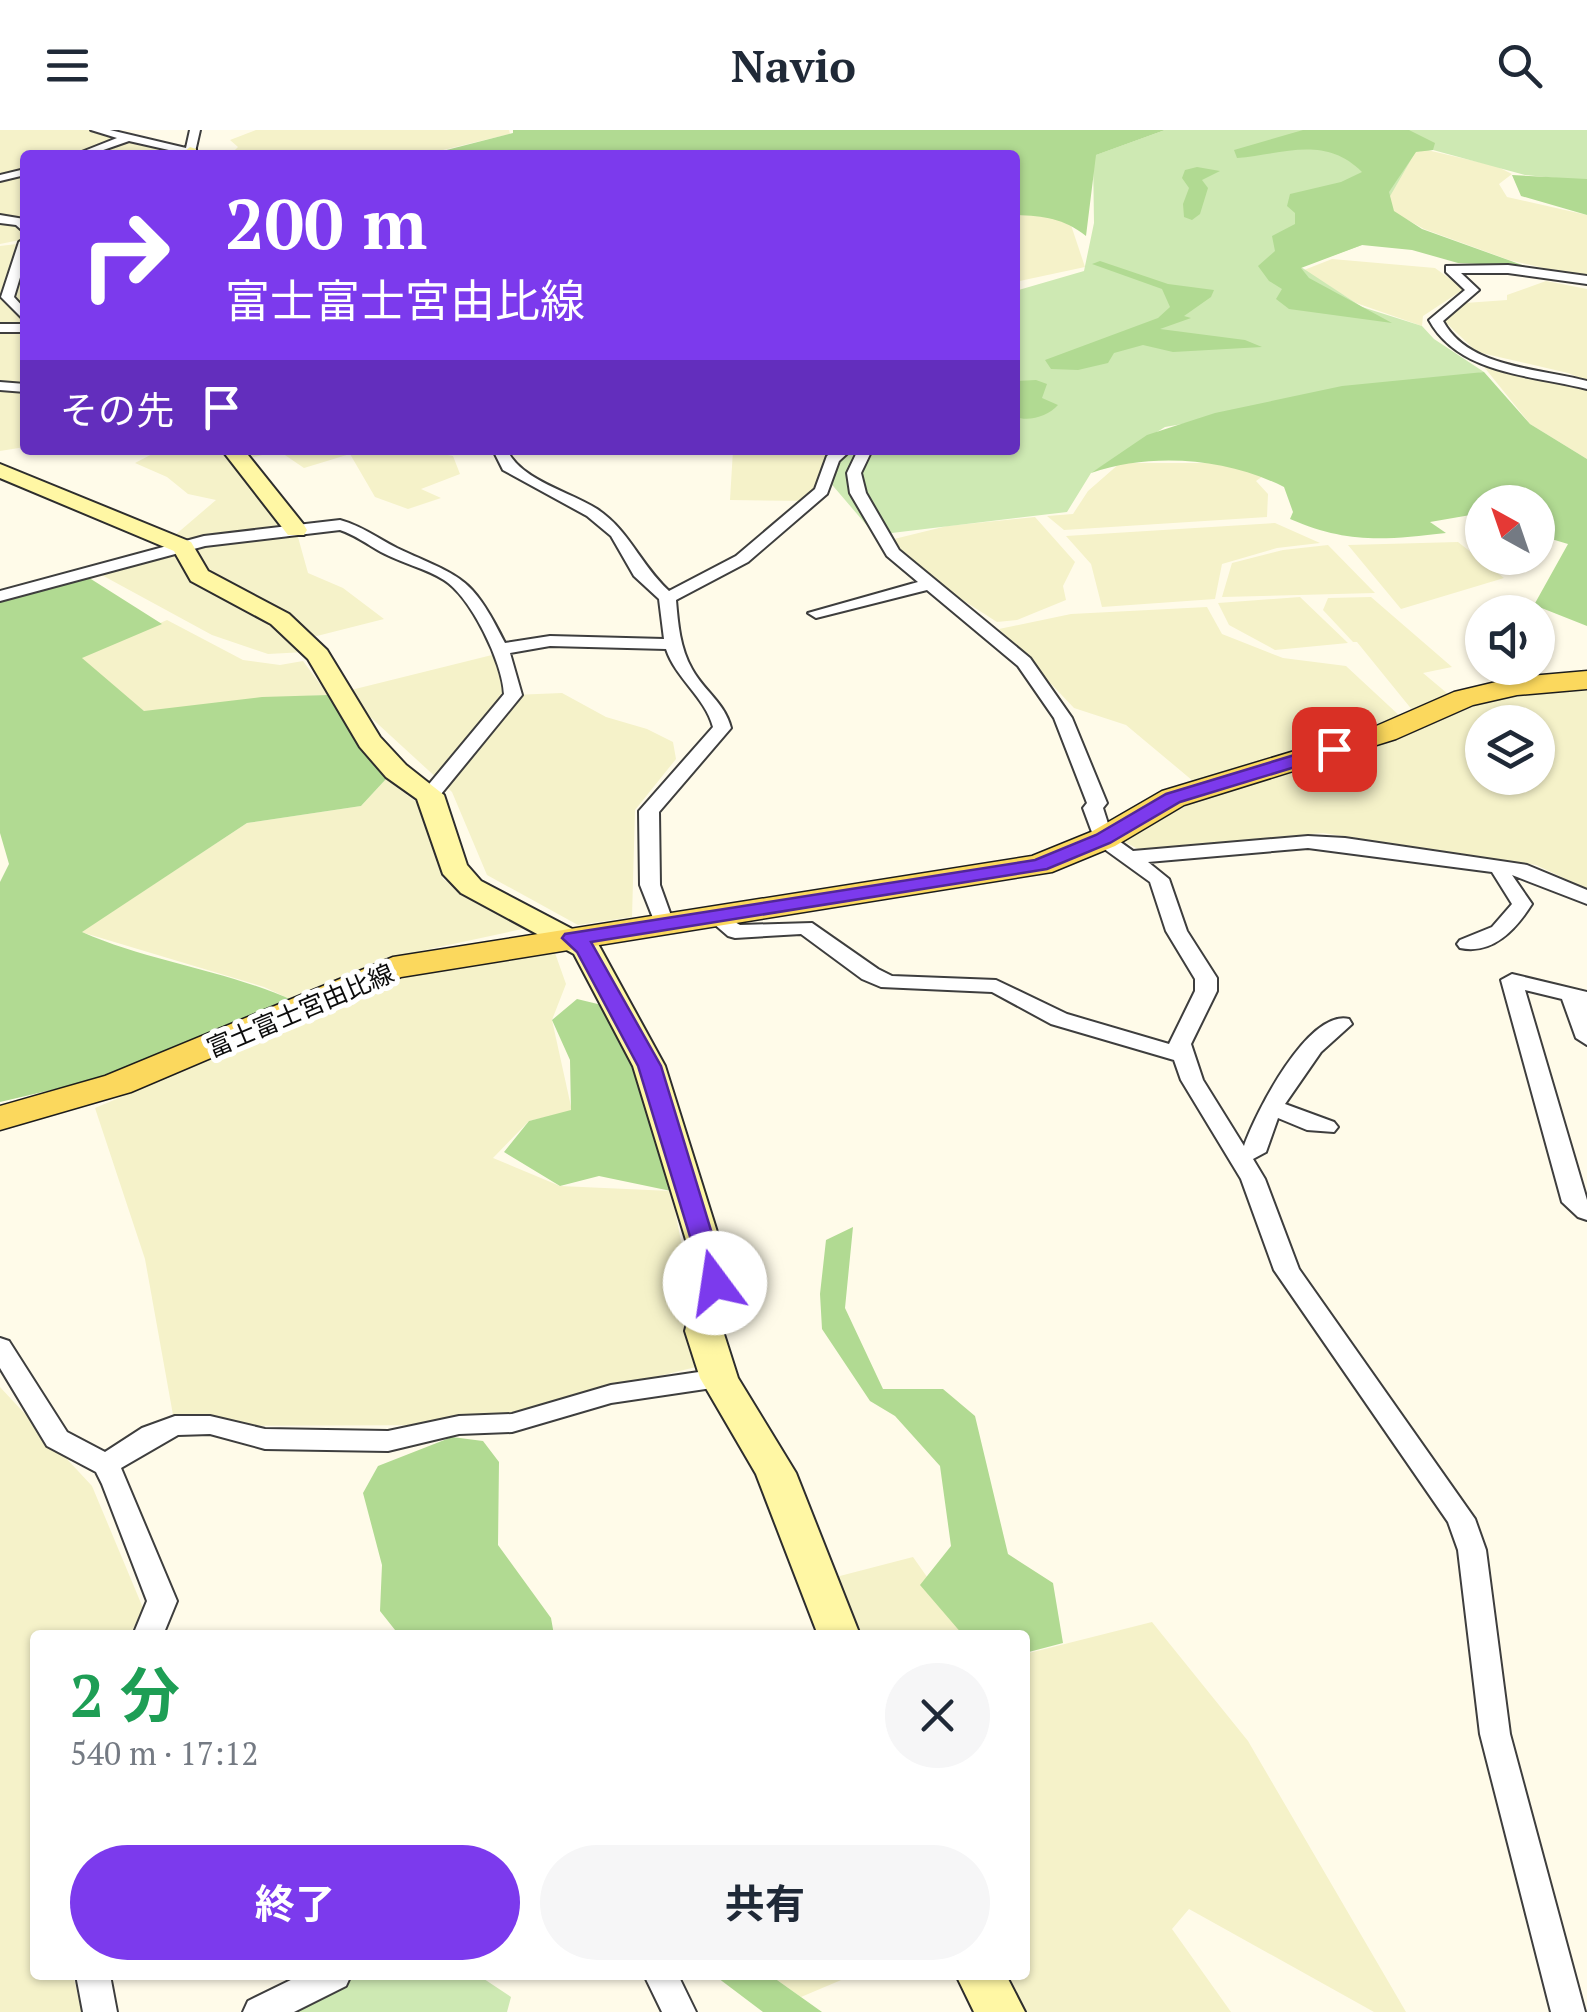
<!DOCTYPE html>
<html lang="ja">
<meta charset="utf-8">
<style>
body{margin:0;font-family:"PT Serif","Noto Sans JP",serif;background:#f6f6f7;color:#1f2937;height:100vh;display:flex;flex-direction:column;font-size:38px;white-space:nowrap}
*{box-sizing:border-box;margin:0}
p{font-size:32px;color:#747a83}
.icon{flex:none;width:55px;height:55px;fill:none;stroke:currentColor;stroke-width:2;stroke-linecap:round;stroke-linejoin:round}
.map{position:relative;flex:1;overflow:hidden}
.sheet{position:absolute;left:30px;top:1500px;width:1000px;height:350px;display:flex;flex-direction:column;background:#fff;border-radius:10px;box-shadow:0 2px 8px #0004}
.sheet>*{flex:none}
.top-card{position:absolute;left:20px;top:20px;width:1000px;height:305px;border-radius:10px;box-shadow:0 2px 8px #0004;background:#7c3aed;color:#fff;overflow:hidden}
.needle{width:65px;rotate:320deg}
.controls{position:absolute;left:1465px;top:355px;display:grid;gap:20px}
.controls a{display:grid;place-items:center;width:90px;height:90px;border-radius:50%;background:#fff;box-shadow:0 2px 8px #0004;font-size:50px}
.pin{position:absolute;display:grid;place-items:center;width:85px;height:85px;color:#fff;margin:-42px;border-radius:20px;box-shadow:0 5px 15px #0006}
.me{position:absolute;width:110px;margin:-55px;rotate:346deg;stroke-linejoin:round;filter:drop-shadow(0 0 8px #0008)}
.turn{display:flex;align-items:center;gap:35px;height:210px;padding:0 40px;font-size:45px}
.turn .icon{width:130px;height:130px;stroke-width:2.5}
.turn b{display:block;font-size:70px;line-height:85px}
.then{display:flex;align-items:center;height:95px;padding:0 40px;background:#0003;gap:20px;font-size:38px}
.round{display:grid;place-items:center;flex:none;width:105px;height:105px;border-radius:52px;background:#f6f6f7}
.headline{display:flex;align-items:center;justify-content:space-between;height:170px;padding:0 40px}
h1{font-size:60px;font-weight:700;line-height:75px;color:#1e9e55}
.button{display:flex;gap:20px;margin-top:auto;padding:20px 40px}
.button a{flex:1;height:115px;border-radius:60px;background:#7c3aed;color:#fff;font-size:40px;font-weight:700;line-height:115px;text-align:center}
.button a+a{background:#f6f6f7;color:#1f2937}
header{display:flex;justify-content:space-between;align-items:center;height:130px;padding:0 40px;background:#fff;font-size:45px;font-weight:700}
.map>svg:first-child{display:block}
</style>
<header><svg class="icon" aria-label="menu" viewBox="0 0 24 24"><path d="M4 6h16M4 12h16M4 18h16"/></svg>Navio<svg class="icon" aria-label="search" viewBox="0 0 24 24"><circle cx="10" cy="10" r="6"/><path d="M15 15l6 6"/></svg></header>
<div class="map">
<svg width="1587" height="1882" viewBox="0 0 1587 1882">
<rect width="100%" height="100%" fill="#fffbe9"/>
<path fill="#f5f2c9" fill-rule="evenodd" d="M0 0H89L175 23 25 25V109L0 114Z
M256 0H509L510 4 422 25H265L286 20 230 25 238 17 230 10Z
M1427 20 1496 36 1512 44 1499 54 1507 67 1587 85V148L1509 130 1424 99 1393 82 1387 65 1415 22Z
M1015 83 1051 87 1071 95 1085 137 1015 152Z
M25 113V317L0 321V116Z
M1332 129 1435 138 1464 159 1423 186 1422 196 1356 173 1304 140Z
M1546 151 1587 159V251L1568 243 1477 222 1441 188 1465 173 1507 170V165Z
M1480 232 1570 252 1587 260V329L1530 294Z
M160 320H225L296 400 308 443 343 458 384 489 309 508 305 522 268 524 212 505 98 443 174 420 167 412 216 370 188 364 167 347 135 333Z
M242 320H422L453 326 460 344 421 359 441 368 408 379 375 367 350 324 304 338 279 321 250 328Z
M733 320H837L810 371 730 370Z
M1120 333H1220L1263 346 1256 351 1268 364 1267 387 1064 400 1047 386 1073 384 1088 361Z
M1035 387 1075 432 1063 456 1066 470 1017 490 997 492 933 451 886 411 947 396Z
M1275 393 1320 413 1277 418 1222 434 1215 469 1102 477 1091 434 1066 406Z
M1458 412 1504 448 1401 479 1348 415Z
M1328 415 1375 463 1222 467 1232 433 1283 420Z
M1300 467 1348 513 1275 520 1229 495 1218 473Z
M1371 467 1452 537 1423 543 1448 564 1413 581 1357 512H1353L1323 480 1328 468Z
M1207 477 1222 504 1283 528 1346 536 1402 588 1357 606 1193 651 1126 595 1074 578 999 499 1071 484Z
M167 490 243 530 280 535 303 531 328 565 251 569 147 584 81 528Z
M492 525 513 565 562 563 606 587 647 599 673 612 676 629 635 680 632 787 578 795 487 745 452 662 343 562Z
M1587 557V759L1536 735 1323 703 1138 719 1121 710 1211 663 1371 618 1500 566ZM1482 592H1538V648H1482Z
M386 649 419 674 443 749 527 798 402 825 294 871 264 857 81 802 247 693 361 676Z
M555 823 566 854 552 890 572 981 529 991 493 1028 560 1056 671 1061 692 1166 696 1237 459 1295 175 1296 145 1129 95 978 417 842Z
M0 1257 92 1356 143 1478 130 1505H35V1845H73L82 1882H0Z
M913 1427 968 1505H858L836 1447Z
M1152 1492 1248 1611 1406 1882H1374L1189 1779 1172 1799 1231 1882H1015L996 1845H1025V1524Z
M770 1845H853L801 1867Z"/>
<path fill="#cee9b3" d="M1165 0H1587V51L1525 45 1433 20 1416 21 1362 115 1301 137 1362 177 1422 196 1434 209 1484 242 1165 297 1091 343 1067 382 875 405 828 350 842 320H1015V161L1084 141 1094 93 1093 26Z
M354 1845H478L511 1867 507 1882H263Z"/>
<path fill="#b1da92" d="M513 0H1165L1096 25 1086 106C1063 88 1044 86 1015 85V25H427L513 3Z
M1303 0H1409L1435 13 1433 20 1416 22 1389 62 1394 81 1422 99 1525 136 1458 133 1412 120 1362 115 1301 138 1309 148 1392 193 1289 179 1276 169 1282 159 1269 151 1258 136 1275 121 1272 106 1295 94V83L1287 76 1290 64 1341 52 1362 42C1325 5 1284 24 1237 28L1234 20Z
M1197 37 1220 41 1202 50 1208 58 1200 84 1192 90 1184 87 1183 74 1189 58 1182 48 1185 40Z
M1512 45 1587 49V85L1521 66Z
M1100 131 1168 154 1214 160 1211 167 1184 186 1191 188 1160 199 1245 210 1262 217 1173 222 1143 215 1114 223 1108 233 1078 240 1051 239 1045 230 1158 188 1170 177 1162 159 1092 134Z
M1484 242 1530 294 1587 329V496L1534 475 1568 414 1538 405V372H1482V383L1430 392 1446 403C1384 410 1348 414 1290 389L1293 382 1284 357C1226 328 1152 322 1091 343L1147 305 1215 283 1342 256Z
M1036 250 1047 254 1042 268 1058 275C1048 286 1030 292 1015 287V251Z
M83 444 162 494 82 528 144 581 262 567 328 565 386 649 361 676 247 693 82 802C150 832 226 840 294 871L94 950 0 972V752L9 734 0 703V471Z
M577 869 606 876 642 950 671 1061 599 1046 560 1056 504 1022 529 991 571 980 570 930 552 890Z
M853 1097 845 1178 883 1259H943L975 1286 1008 1424 1053 1453 1063 1513 1025 1523V1505H963L920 1455 951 1416 940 1336 895 1286 870 1271 822 1199 820 1164 826 1110Z
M452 1307 483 1311 499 1332 498 1415 551 1488 554 1505H399L380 1481 382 1435 363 1363 378 1336Z
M714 1845H770L822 1882H763Z"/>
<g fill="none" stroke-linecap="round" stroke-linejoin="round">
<defs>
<path id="street" d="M91 0H110L186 18 190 0H200L195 22 191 25 129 11 89 25H74L117 8Z
M25 39V45L0 51V45Z
M0 85 24 89 25 103 16 95 0 93Z
M25 108V131L14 167 25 179V191L1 167 19 112Z
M1508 135 1587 146V154L1508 143H1461L1479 160 1443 191C1469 239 1540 238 1587 251V259C1533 245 1459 245 1429 190L1465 160 1446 142V136Z
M0 194H25V202H0Z
M0 252 25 254V262L0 260Z
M493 320H507C522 351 569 361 597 379 630 401 639 433 669 461L736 426 815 359 827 326 835 320H851L839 331 827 364 748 432 676 470C678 494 680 518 692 539 704 561 725 573 731 598L659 682 660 755 674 794 671 798H657L640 755 639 681 713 597C705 567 676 549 666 519L550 516 510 523 522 565 437 669 430 671 420 665 504 564C503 533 471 467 444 450 425 438 401 433 381 422 367 414 355 405 340 400L205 416 0 471V461L204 406 340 390C362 396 377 408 397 418 461 448 471 444 505 513L550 506 664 509 659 469 634 446 611 406 587 386 503 340Z
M858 320H872L861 343 866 363 899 420 1030 528 1072 588 1107 673 1103 678 1112 706 1133 721 1308 706 1345 708 1527 735 1587 760V774L1512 745 1532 774C1516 799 1493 825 1460 818L1457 814 1460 810 1492 797 1512 774 1492 742 1308 718 1148 732 1169 749 1187 801 1217 848V861L1191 914 1203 950 1244 1016C1255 984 1308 879 1349 889L1352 894 1321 922 1285 974 1334 992 1338 997 1334 1002 1307 1000 1278 988 1266 1022 1253 1029 1265 1049 1299 1139 1475 1389 1486 1420 1510 1604 1585 1882H1551L1480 1604 1458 1420 1448 1392 1274 1140 1241 1049 1181 950 1174 930 1051 894 992 862 881 857 862 849 801 804 735 808 728 806 706 787 716 781 740 795 812 793 878 839 892 846 996 850 1067 884 1169 914 1195 861V849L1166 801 1150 752 1096 713 1083 678 1087 673 1054 588 1018 536 927 460 816 488 808 483 918 452 887 426 850 363 847 343Z
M1512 844 1587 862V915L1576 908 1562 869 1525 860 1587 1070V1090L1578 1087 1562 1072 1501 850Z
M0 1208 9 1211 67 1302 105 1322 142 1298 175 1286H210L265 1299 388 1301 459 1286 512 1284 611 1255 719 1239 728 1242 732 1248 728 1254 719 1257 611 1273 512 1302 459 1304 388 1321 265 1319 210 1304 178 1305 121 1338 177 1471 163 1505H133L147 1471 102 1354 96 1342 47 1316 0 1238Z
M76 1845H110L117 1882H83Z
M301 1845H351L346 1856 294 1882H243L248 1871Z
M644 1845H678L696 1882H662Z"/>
<path id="secondary" d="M190 17 196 19V25H180Z
M222 320H244L304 395 307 400 304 405H288Z
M0 334 191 412 208 441 289 484 327 520 380 607 406 635 444 665 467 735 481 751 597 812 665 936 733 1153 723 1201 738 1248 796 1343 860 1505H818L756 1344 700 1248 685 1201 697 1153 686 1110 633 936 574 824 461 763 443 744 417 669 386 647 360 617 308 529 271 494 191 451 174 421 0 348Z
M956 1845H1006L1025 1882H974Z"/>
<path id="primary" d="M1587 541V559L1517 565 1473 575 1396 609 1184 675 1115 716 1052 742 401 847 131 962 0 1000V976L105 946 393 827 1032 726 1091 702 1162 661 1374 597 1454 562 1517 547Z"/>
</defs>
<use href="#street" stroke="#3e3e3e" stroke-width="4"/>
<use href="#secondary" stroke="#2d2d2d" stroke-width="4"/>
<use href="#primary" stroke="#1c1c1c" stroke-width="3"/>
<use href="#street" fill="#fff" fill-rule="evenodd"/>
<use href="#secondary" fill="#fff7a4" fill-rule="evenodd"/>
<use href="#primary" fill="#fbd85d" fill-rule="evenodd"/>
</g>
<path fill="#7c3aed" stroke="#51269a" stroke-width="2.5" d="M1334 613 1341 615V623L1180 672 1110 713 1047 739 591 812 661 936 727 1153 715 1162 706 1159 638 936 577 822 562 808 565 804 1035 730 1096 705 1166 664Z"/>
<g text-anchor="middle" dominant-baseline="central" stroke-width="10" stroke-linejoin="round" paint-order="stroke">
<g font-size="25" fill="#0b0b0b" stroke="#fff">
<text transform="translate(300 880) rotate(-23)">富士富士宮由比線</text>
</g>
</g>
</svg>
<div class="controls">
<a><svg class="needle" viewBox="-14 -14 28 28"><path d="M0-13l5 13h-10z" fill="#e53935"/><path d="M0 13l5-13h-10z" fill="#747a83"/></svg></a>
<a><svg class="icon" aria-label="sound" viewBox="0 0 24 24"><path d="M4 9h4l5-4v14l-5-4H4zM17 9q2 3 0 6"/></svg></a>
<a><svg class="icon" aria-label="layers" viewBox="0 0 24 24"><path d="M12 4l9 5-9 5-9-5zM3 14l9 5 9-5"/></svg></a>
</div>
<div class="pin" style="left:1334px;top:619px;background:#d93025"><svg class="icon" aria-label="arrive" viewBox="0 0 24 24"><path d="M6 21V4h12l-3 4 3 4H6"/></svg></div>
<svg class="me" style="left:715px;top:1153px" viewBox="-20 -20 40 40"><circle r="19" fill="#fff"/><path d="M0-13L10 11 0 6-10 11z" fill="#7c3aed"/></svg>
<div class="top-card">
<div class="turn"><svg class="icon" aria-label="right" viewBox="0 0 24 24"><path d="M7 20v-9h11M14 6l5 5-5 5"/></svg><div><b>200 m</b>富士富士宮由比線</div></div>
<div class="then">その先<svg class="icon" aria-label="arrive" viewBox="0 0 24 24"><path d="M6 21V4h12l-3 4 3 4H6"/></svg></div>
</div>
<section class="sheet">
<div class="headline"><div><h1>2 分</h1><p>540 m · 17:12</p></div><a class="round"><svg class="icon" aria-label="close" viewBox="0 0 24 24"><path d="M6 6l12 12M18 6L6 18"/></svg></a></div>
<div class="button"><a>終了</a><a>共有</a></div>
</section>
</div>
